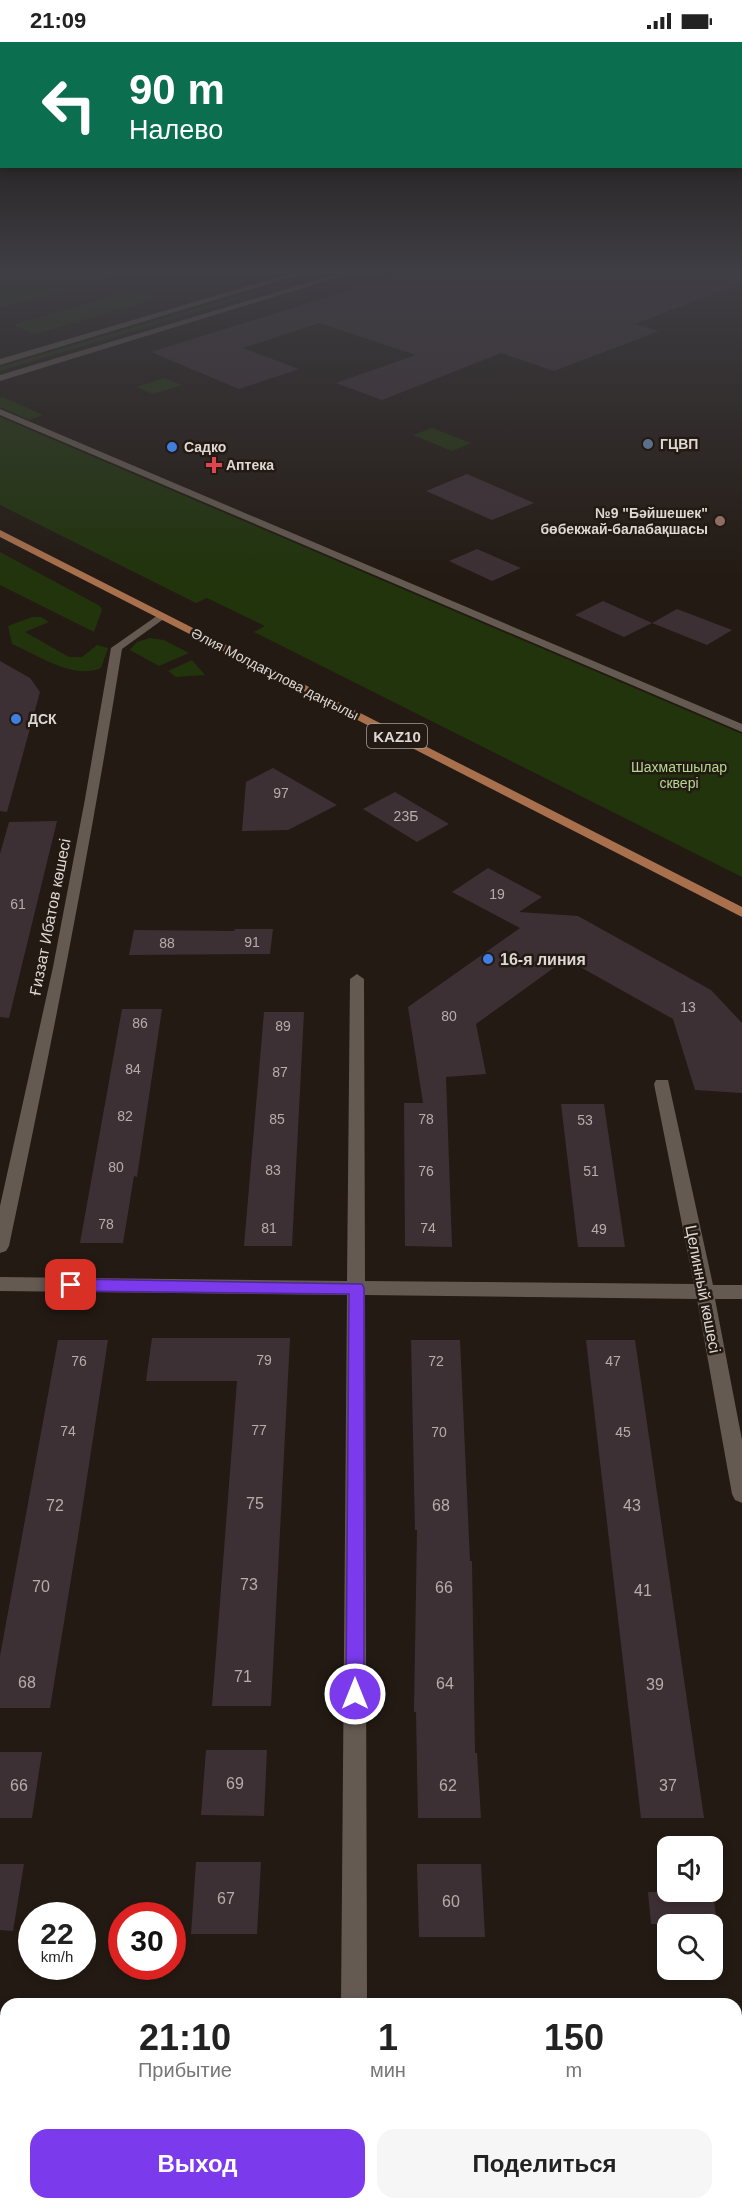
<!DOCTYPE html>
<html lang="ru">
<meta charset="utf-8">
<style>
body{margin:0;font-family:Arial,sans-serif;background:#f6f6f6;color:#222;height:100vh;display:flex;flex-direction:column;font-size:22px;white-space:nowrap}
*{box-sizing:border-box;margin:0}
p{font-size:20px;color:#767676}
.icon{flex:none;width:33px;height:33px;fill:none;stroke:currentColor;stroke-width:2;stroke-linecap:round;stroke-linejoin:round}
.map{position:relative;flex:1;overflow:hidden}
.drawer{position:absolute;left:0px;top:1956px;width:742px;height:212px;display:flex;flex-direction:column;background:#fff;border-radius:18px 18px 0 0;box-shadow:0 3px 9px #0003}
.drawer>*{flex:none}
.guide{position:absolute;left:0px;top:0px;width:742px;height:126px;box-shadow:0 3px 9px #0003;background:#0b6e4f;color:#fff;overflow:hidden}
.tools{position:absolute;left:657px;top:1794px;display:grid;gap:12px}
.tools a{display:grid;place-items:center;width:66px;height:66px;border-radius:12px;background:#fff;box-shadow:0 3px 9px #0003;font-size:30px}
.speed{position:absolute;left:18px;top:1860px;display:flex;gap:12px;font-size:30px;font-weight:700;text-align:center}
.speed>*{display:grid;place-content:center;width:78px;height:78px;border-radius:50%;background:#fff;box-shadow:0 3px 9px #0003;line-height:1}
.speed small{font-size:15px;font-weight:400}
.speed .limit{border:9px solid #d22;background:#fff;color:#111}
.pin{position:absolute;display:grid;place-items:center;width:51px;height:51px;color:#fff;margin:-26px;border-radius:12px;box-shadow:0 3px 9px #0006}
.me{position:absolute;width:66px;margin:-33px;rotate:0deg;stroke-linejoin:round;filter:drop-shadow(0 0 4px #0008)}
.turn{display:flex;align-items:center;gap:21px;height:126px;padding:0 30px;font-size:27px}
.turn .icon{width:78px;height:78px;stroke-width:2.5}
.turn b{display:block;font-size:42px;line-height:51px}
.eta{display:flex;justify-content:space-evenly;align-items:center;height:102px;text-align:center}
.eta b{font-size:36px;font-weight:600;line-height:42px}
.button{display:flex;gap:12px;margin-top:auto;padding:12px 30px}
.button a{flex:1;height:69px;border-radius:18px;background:#7c3aed;color:#fff;font-size:24px;font-weight:600;line-height:69px;text-align:center}
.button a+a{background:#f6f6f6;color:#222}
.status{display:flex;justify-content:space-between;align-items:center;height:42px;padding:0 30px;background:#fff;direction:ltr}
.status svg{height:16px;fill:currentColor}
.map>svg:first-child{display:block}
</style>
<div class="status"><b>21:09</b><svg viewBox="0 0 49 12"><path d="M0 12V9h3v3zM5 12V6h3v6zM10 12V3h3v9zM15 12V0h3v12zM26 1h20v11H26zM47 4h2v5h-2z"/></svg></div>
<div class="map">
<svg width="742" height="2167" viewBox="0 0 742 2167">
<rect width="100%" height="100%" fill="#231a13"/>
<path fill="#21340c" d="M0 232H123L0 266Z
M136 248 159 256 35 292 13 283Z
M238 254 243 256 0 329V325Z
M165 336 182 343 153 352 136 345Z
M3 355 43 373 29 378 0 365V356Z
M0 375 742 692V835L254 590 265 584 207 556 196 561 0 463Z
M432 386 471 401 452 409 413 393Z
M0 510 100 564 102 568 94 590 0 543Z
M32 575H41L49 580 25 590 69 615H82L97 603 108 606 101 626C74 638 37 613 12 602L8 584Z
M150 596 164 598 189 611 159 624 130 608 137 600Z
M192 618 205 633 176 635 168 629Z"/>
<path fill="#3d3035" d="M402 232H742V241L635 282 659 289 554 329 501 311 382 358 336 341 416 313 319 281 243 306 299 327 239 347 151 310Z
M467 432 534 461 492 478 426 449Z
M477 507 521 526 492 539 449 519Z
M603 559 652 581 624 595 575 573Z
M677 567 732 588 707 603 652 581Z
M0 619 30 636 40 650 7 770 0 769Z
M273 726 337 763 288 788 242 789 246 740Z
M395 750 449 782 417 800 363 767Z
M57 779 9 976 0 975V812L9 780Z
M488 826 542 855 519 870 578 874 711 948 742 981V1051L695 1048 673 977 566 917 476 982 486 1032 446 1035 452 1205 405 1204 404 1061H423L408 965 520 886 452 850Z
M235 887H273L270 912 129 913 134 888 234 889Z
M122 967H162L137 1135 134 1134 123 1201H80Z
M264 970H304L292 1204H244Z
M561 1062H604L625 1205H578Z
M152 1296H290L271 1664H212L237 1339H146Z
M58 1298H108L79 1488 50 1666H0V1614Z
M411 1298H460L470 1519H472L475 1711H477L481 1776H418L416 1670H414L417 1488H415Z
M586 1298H635L704 1776H641Z
M206 1708H267L264 1774 201 1773Z
M0 1710H42L32 1776H0Z
M196 1820H261L257 1892H191Z
M0 1822H24L13 1889 0 1888Z
M417 1822H481L485 1895H419Z
M648 1850H713L717 1882H651Z"/>
<g fill="none" stroke-linecap="round" stroke-linejoin="round">
<path fill="#655a51" fill-rule="evenodd" d="M0 367 742 682V690L0 373Z
M161 571 167 574 165 576 122 607C90 808 51 1006 9 1204L6 1209 0 1211V1164L53 925 85 757 111 606Z
M357 932 364 937 365 1239 694 1242 654 1042 656 1038H668L713 1243H742V1257H715L742 1398V1461L735 1458 732 1452 697 1257 365 1253 367 1962H341L347 1253 0 1249V1235L347 1239 350 937Z
M0 2127 6 2128V2156L0 2155Z
M736 2129H742V2157H736Z
M339 2162H367V2167H339Z"/>
<path fill="#655a51" fill-rule="evenodd" d="M290 232H301L0 323V317Z
M337 232H348L0 339V333Z"/>
<path fill="#a9704e" fill-rule="evenodd" d="M0 488 742 865V875L0 495Z"/>
</g>
<linearGradient id="sky" x2="0" y2="1"><stop stop-color="#130e0a"/><stop offset="0.43" stop-color="#3f3e44"/><stop offset="1" stop-color="#3f3e44" stop-opacity="0"/></linearGradient>
<rect width="742" height="535" fill="url(#sky)"/>
<path fill="#7c3aed" stroke="#51269a" stroke-width="1.5" d="M71 1237 362 1242 364 1246V1652L362 1658 355 1661 348 1658 346 1652 349 1252 71 1249 66 1247 64 1243 66 1239Z"/>
<circle fill="#5c6f8a" stroke="#231a13" stroke-width="2" cx="648" cy="402" r="6"/>
<g fill="#3f7fe0" stroke="#231a13" stroke-width="2">
<circle cx="172" cy="405" r="6"/>
<circle cx="16" cy="677" r="6"/>
<circle cx="488" cy="917" r="6"/>
</g>
<path fill="#e0444e" stroke="#231a13" stroke-width="2" d="M211 414h6v6h6v6h-6v6h-6v-6h-6v-6h6z"/>
<circle fill="#8d6e63" stroke="#231a13" stroke-width="2" cx="720" cy="479" r="6"/>
<g text-anchor="middle" dominant-baseline="central" stroke-width="5" stroke-linejoin="round" paint-order="stroke">
<g font-size="14" font-weight="bold" fill="#ded7d2" stroke="#231a13" text-anchor="start">
<text x="660" y="402">ГЦВП</text>
<text x="184" y="405">Садко</text>
<text x="226" y="423">Аптека</text>
<text x="708" y="471" text-anchor="end">№9 "Бәйшешек"<tspan x="708" dy="16">бөбекжай-балабақшасы</tspan></text>
<text x="28" y="677">ДСК</text>
</g>
<g font-size="14" fill="#ded7d2" stroke="#231a13">
<text transform="translate(275 632) rotate(27)">Әлия Молдағұлова даңғылы</text>
</g>
<g font-size="14" fill="#b2d98e" stroke="#231a13">
<text x="679" y="725">Шахматшылар<tspan x="679" dy="16">сквері</tspan></text>
</g>
<g font-size="14" fill="#b6adab">
<text x="281" y="751">97</text>
<text x="406" y="774">23Б</text>
<text x="497" y="852">19</text>
<text x="18" y="862">61</text>
<text x="252" y="900">91</text>
<text x="167" y="901">88</text>
<text x="688" y="965">13</text>
<text x="449" y="974">80</text>
<text x="140" y="981">86</text>
<text x="283" y="984">89</text>
<text x="133" y="1027">84</text>
<text x="280" y="1030">87</text>
<text x="125" y="1074">82</text>
<text x="277" y="1077">85</text>
<text x="426" y="1077">78</text>
<text x="585" y="1078">53</text>
<text x="116" y="1125">80</text>
<text x="273" y="1128">83</text>
<text x="426" y="1129">76</text>
<text x="591" y="1129">51</text>
<text x="106" y="1182">78</text>
<text x="269" y="1186">81</text>
<text x="428" y="1186">74</text>
<text x="599" y="1187">49</text>
<text x="264" y="1318">79</text>
<text x="79" y="1319">76</text>
<text x="436" y="1319">72</text>
<text x="613" y="1319">47</text>
<text x="259" y="1388">77</text>
<text x="68" y="1389">74</text>
<text x="439" y="1390">70</text>
<text x="623" y="1390">45</text>
</g>
<rect fill="#231a13" stroke="#a69e99" stroke-width="1.5" x="367" y="682" width="60" height="24" rx="4.5"/>
<g font-size="15" font-weight="bold" fill="#ded7d2">
<text x="397" y="694">KAZ10</text>
</g>
<g font-size="16" fill="#ded7d2" stroke="#231a13">
<text transform="translate(50 875) rotate(-79)">Ғиззат Ибатов көшесі</text>
<text transform="translate(703 1247) rotate(79)">Целинный көшесі</text>
</g>
<g font-size="16" font-weight="bold" fill="#ded7d2" stroke="#231a13" text-anchor="start">
<text x="500" y="917">16-я линия</text>
</g>
<g font-size="16" fill="#b6adab">
<text x="255" y="1461">75</text>
<text x="55" y="1463">72</text>
<text x="441" y="1463">68</text>
<text x="632" y="1463">43</text>
<text x="249" y="1542">73</text>
<text x="41" y="1544">70</text>
<text x="444" y="1545">66</text>
<text x="643" y="1548">41</text>
<text x="243" y="1634">71</text>
<text x="27" y="1640">68</text>
<text x="445" y="1641">64</text>
<text x="655" y="1642">39</text>
<text x="235" y="1741">69</text>
<text x="19" y="1743">66</text>
<text x="448" y="1743">62</text>
<text x="668" y="1743">37</text>
<text x="226" y="1856">67</text>
<text x="451" y="1859">60</text>
</g>
</g>
</svg>
<div class="tools">
<a><svg class="icon" aria-label="sound" viewBox="0 0 24 24"><path d="M4 9h4l5-4v14l-5-4H4zM17 9q2 3 0 6"/></svg></a>
<a><svg class="icon" aria-label="search" viewBox="0 0 24 24"><circle cx="10" cy="10" r="6"/><path d="M15 15l6 6"/></svg></a>
</div>
<div class="speed"><div>22<small>km/h</small></div><div class="limit">30</div></div>
<div class="pin" style="left:71px;top:1243px;background:#d93025"><svg class="icon" aria-label="arrive" viewBox="0 0 24 24"><path d="M6 21V4h12l-3 4 3 4H6"/></svg></div>
<svg class="me" style="left:355px;top:1652px" viewBox="-20 -20 40 40"><circle r="17" fill="#7c3aed" stroke="#fff" stroke-width="3"/><path d="M0-11L8 9 0 5-8 9z" fill="#fff"/></svg>
<div class="guide">
<div class="turn"><svg class="icon" aria-label="left" viewBox="0 0 24 24"><path d="M17 20v-9H6M10 6l-5 5 5 5"/></svg><div><b>90 m</b>Налево</div></div>
</div>
<section class="drawer">
<div class="eta">
<div><b>21:10</b><p>Прибытие</p></div>
<div><b>1</b><p>мин</p></div>
<div><b>150</b><p>m</p></div>
</div>
<div class="button"><a>Выход</a><a>Поделиться</a></div>
</section>
</div>
